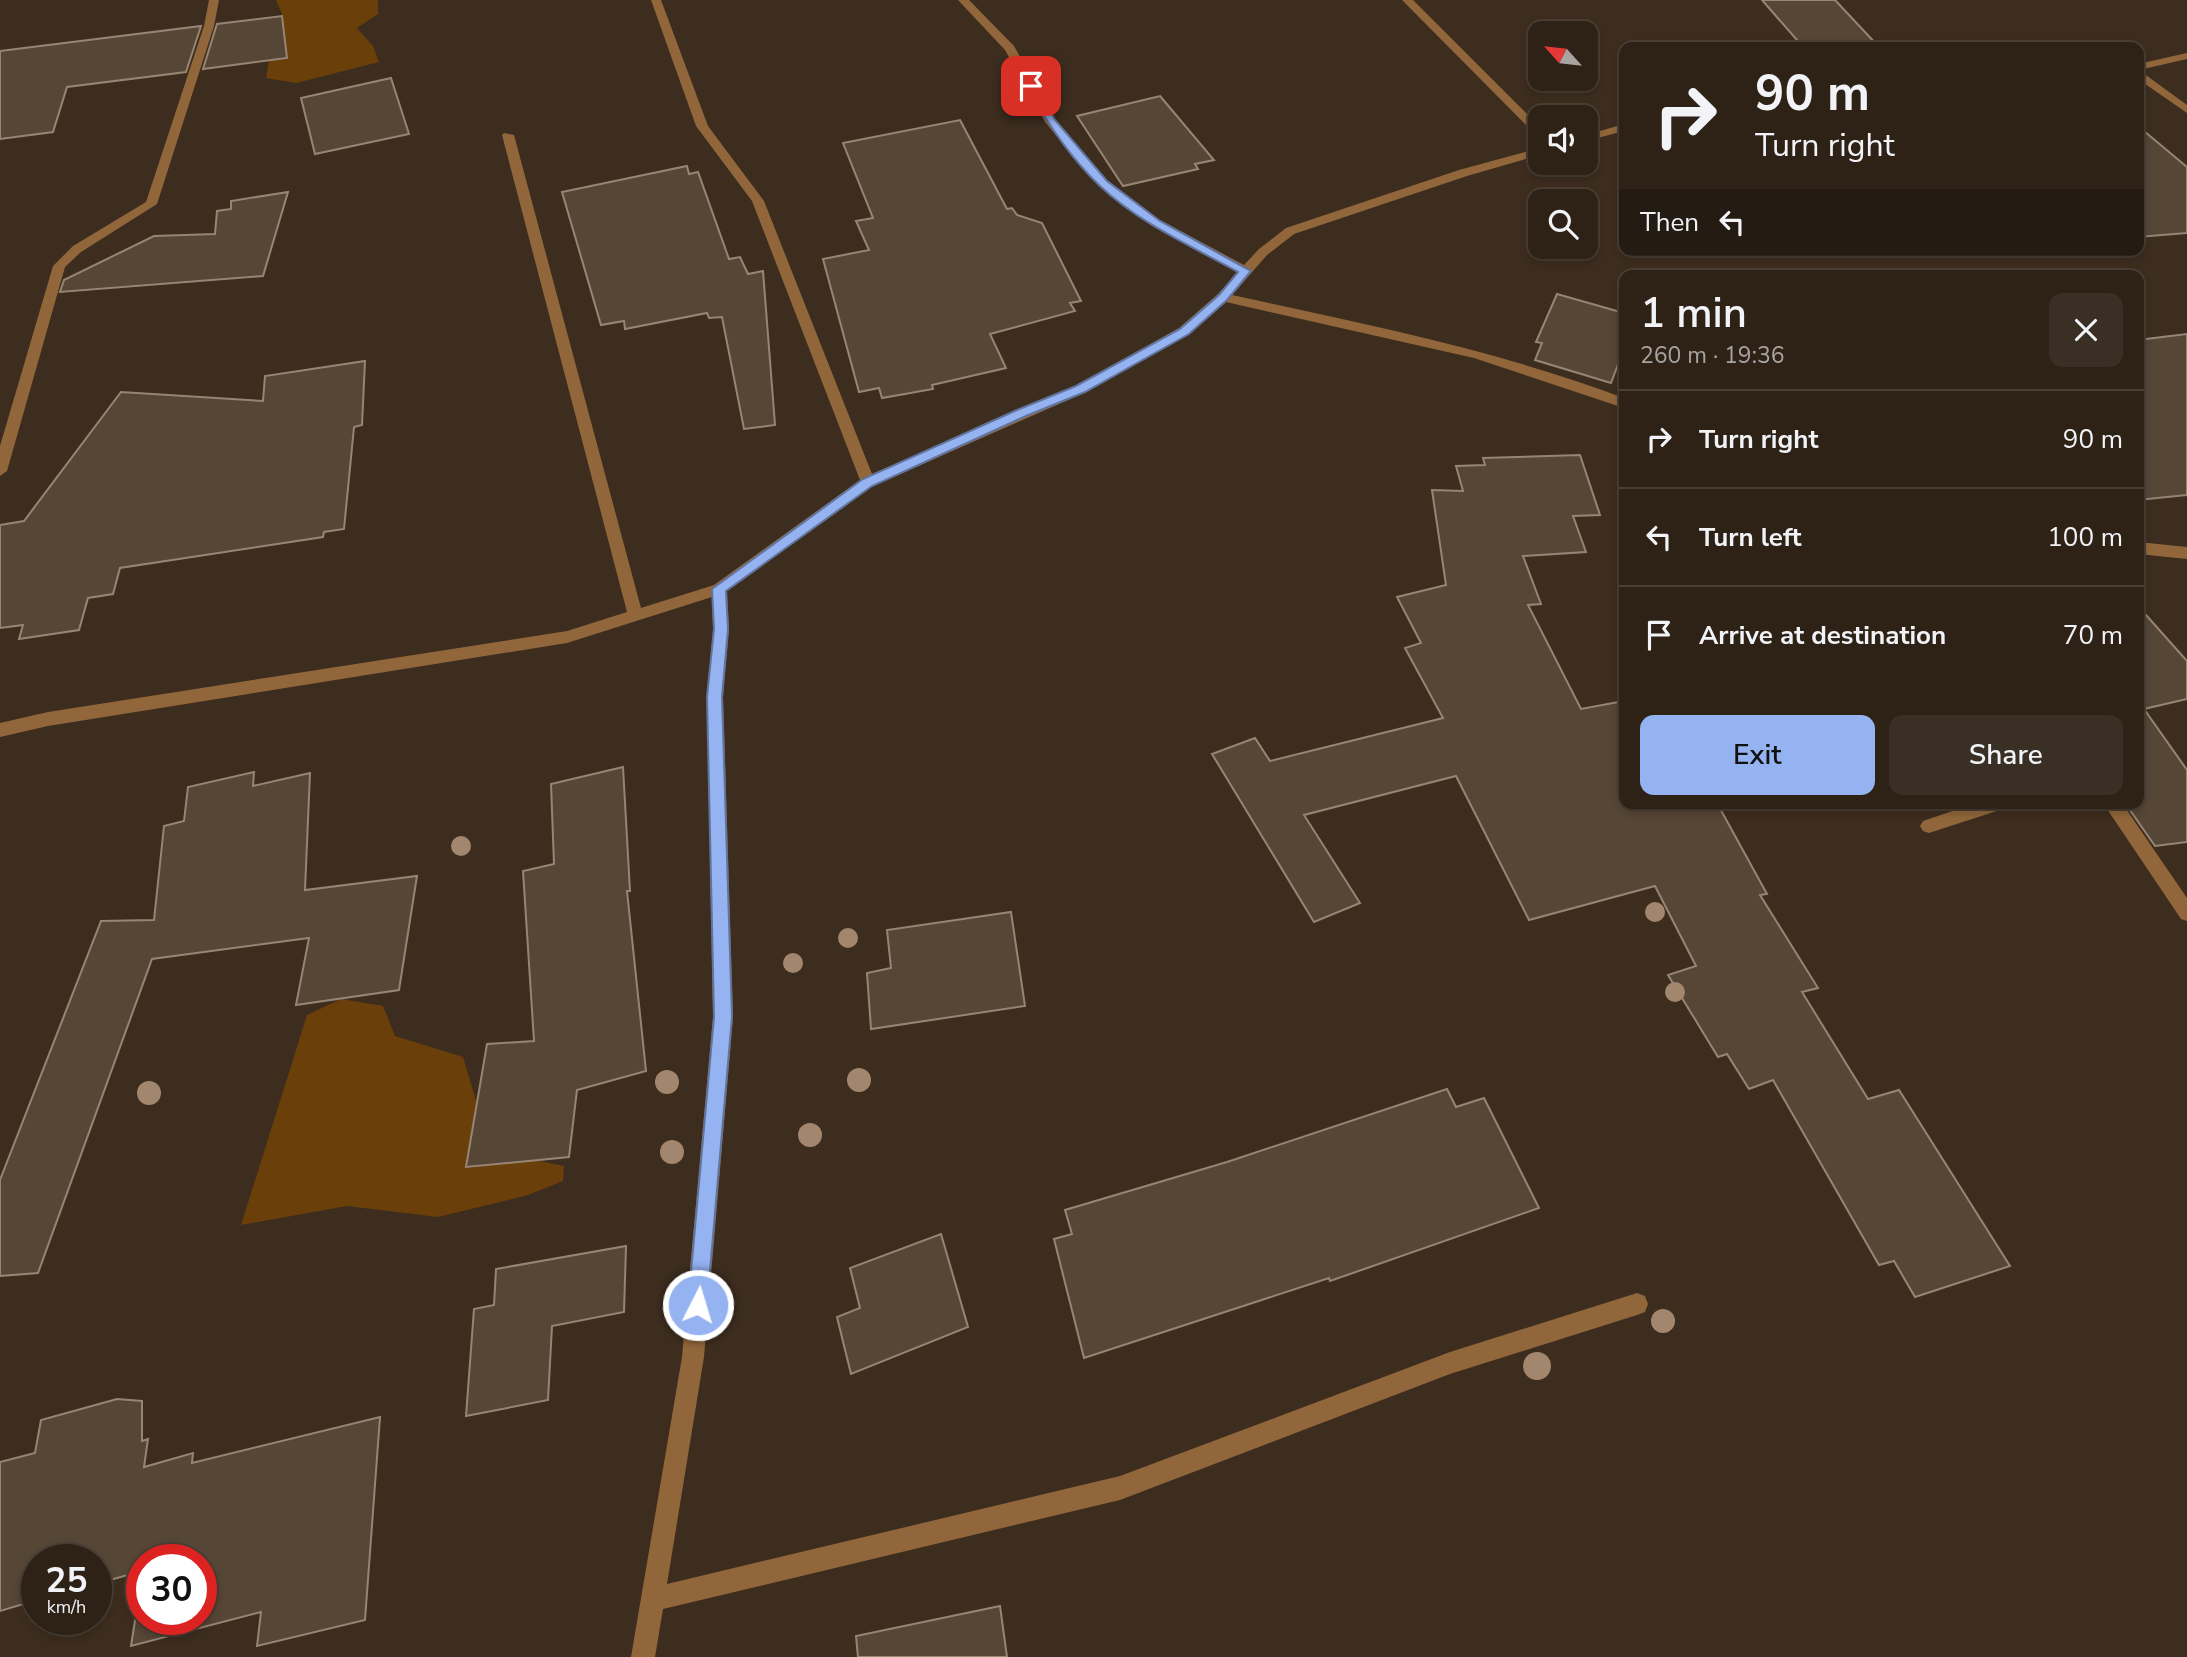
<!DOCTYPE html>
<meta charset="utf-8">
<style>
body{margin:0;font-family:"Nunito Sans",sans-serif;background:#3a2f24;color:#f1f3f6;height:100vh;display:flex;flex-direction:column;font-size:26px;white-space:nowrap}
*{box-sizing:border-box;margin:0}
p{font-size:23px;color:#a7a4a1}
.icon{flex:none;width:38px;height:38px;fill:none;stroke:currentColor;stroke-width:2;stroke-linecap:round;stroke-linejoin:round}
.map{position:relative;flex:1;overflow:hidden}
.sheet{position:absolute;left:1619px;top:270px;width:525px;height:539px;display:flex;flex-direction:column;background:#2e2217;border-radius:14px;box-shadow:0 4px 10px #0003,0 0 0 2px #493f36}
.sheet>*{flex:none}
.guide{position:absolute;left:1619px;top:42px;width:525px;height:214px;border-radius:14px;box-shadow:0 4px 10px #0003,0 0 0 2px #493f36;background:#2e2217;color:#f1f3f6;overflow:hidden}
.needle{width:46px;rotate:297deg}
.tools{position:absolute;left:1528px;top:21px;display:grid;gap:14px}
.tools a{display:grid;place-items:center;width:70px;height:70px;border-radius:14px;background:#2e2217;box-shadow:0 4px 10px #0003,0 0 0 2px #493f36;font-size:35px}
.speed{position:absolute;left:21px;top:1544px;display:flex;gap:14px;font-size:35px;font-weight:700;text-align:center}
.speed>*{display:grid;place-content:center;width:91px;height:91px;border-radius:50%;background:#2e2217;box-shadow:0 4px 10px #0003,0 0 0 2px #493f36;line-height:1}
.speed small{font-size:18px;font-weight:400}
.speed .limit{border:10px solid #d22;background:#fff;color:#111}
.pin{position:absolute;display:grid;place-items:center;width:60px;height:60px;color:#fff;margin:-30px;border-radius:14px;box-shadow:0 4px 10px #0006}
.me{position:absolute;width:77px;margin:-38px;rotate:5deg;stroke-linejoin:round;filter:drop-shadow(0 0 5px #0008)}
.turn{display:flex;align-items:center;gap:24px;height:147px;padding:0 21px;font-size:32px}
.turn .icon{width:91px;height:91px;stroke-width:2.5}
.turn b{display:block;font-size:49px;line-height:60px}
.then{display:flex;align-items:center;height:66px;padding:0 21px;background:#0003;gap:14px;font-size:26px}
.round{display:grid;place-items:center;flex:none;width:74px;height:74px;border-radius:14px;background:#3a2f24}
.summary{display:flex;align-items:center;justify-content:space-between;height:119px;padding:0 21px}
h1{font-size:42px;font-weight:600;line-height:52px}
.button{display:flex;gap:14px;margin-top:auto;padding:14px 21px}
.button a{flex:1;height:80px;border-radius:14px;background:#95b2f1;color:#111;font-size:28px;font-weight:600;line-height:80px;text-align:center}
.button a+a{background:#3a2f24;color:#f1f3f6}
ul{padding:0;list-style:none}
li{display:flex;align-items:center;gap:21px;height:98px;padding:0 21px;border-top:2px solid #493f36}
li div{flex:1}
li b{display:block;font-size:26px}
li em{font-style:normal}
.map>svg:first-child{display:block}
</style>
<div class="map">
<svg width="2187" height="1657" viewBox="0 0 2187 1657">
<rect width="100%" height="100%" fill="#3d2d1f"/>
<path fill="#6a3f0a" d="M276 0H378V14L357 28 373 46 379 62 296 83 266 78 272 43 282 14Z
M341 999 383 1006 395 1036 463 1057 491 1151 564 1166 563 1181 528 1195 438 1217 347 1206 241 1225 307 1015Z"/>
<path fill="#564636" stroke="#978574" stroke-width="2" d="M1762 0H1835L1879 47H1803Z
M282 16 287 58 203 69 217 24Z
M201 26 186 72 67 87 53 132 0 139V51Z
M391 78 409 134 315 154 301 98Z
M1160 96 1214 160 1195 164 1198 169 1123 186 1077 116Z
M960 120 1007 209 1012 208 1017 215 1042 223 1081 301 1070 303 1075 311 990 334 1006 368 932 385 933 389 882 398 879 388 859 392 823 259 869 250 856 221 873 218 843 143Z
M2138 126 2187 167V233L2138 237Z
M687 166 689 174 698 172 729 259 740 257 748 274 763 271 775 425 744 429 722 317 709 318 707 313 625 329 624 321 601 325 562 192Z
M288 192 263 276 60 292 64 280 154 236 215 234 217 211 231 209V201Z
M1557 294 1624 313V348L1611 383 1535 360 1542 343 1536 342Z
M2187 334V495L2138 500V340Z
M365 361 362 425 354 427 344 529 324 532 323 537 120 568 113 594 88 598 79 630 19 639 23 625 0 628V525L24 521 121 392 263 401 265 376Z
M1580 455 1600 515 1573 516 1586 552 1523 556 1541 604 1528 605 1581 709 1624 701V803H1717L1767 894 1760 895 1818 988 1802 992 1868 1099 1899 1090 2010 1266 1915 1297 1894 1261 1879 1265 1773 1080 1749 1089 1727 1054 1718 1057 1668 975 1696 966 1655 886 1529 920 1456 776 1304 815 1360 903 1314 922 1212 754 1255 738 1270 761 1443 718 1405 648 1421 643 1397 597 1446 585 1432 490 1463 491 1456 466 1485 465 1483 458Z
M2138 606 2187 661V699L2144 709 2187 770V842L2155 846 2125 803H2138Z
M623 767 630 891H627L646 1071 577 1090 569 1157 466 1167 487 1044 534 1041 523 871 554 864 551 784Z
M254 772 253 786 310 773 305 890 417 876 399 990 296 1005 309 938 152 959 38 1273 0 1276V1180L101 921 154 920 164 826 184 821 188 787Z
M1011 912 1025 1006 871 1029 867 973 891 968 887 930Z
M1447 1089 1456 1107 1484 1098 1539 1208 1330 1281 1329 1278 1084 1358 1054 1239 1072 1234 1065 1210 1227 1162Z
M941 1234 968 1327 851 1374 837 1317 860 1308 850 1268Z
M626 1246 624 1312 552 1326 548 1400 466 1416 474 1309 494 1305 496 1269Z
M117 1399 142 1401V1441L148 1439 144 1467 193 1453 192 1463 380 1417 365 1620 257 1646 261 1612 131 1646 142 1576V1619H201V1559H142V1571L96 1584V1559H37V1600L0 1611V1462L35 1453 41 1420Z
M1000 1606 1007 1657H858L856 1636Z"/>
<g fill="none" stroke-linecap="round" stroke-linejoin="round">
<path fill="#91663b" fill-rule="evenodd" d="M209 0H219L214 26 157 204 81 252 65 267 7 471 0 476V446L53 266 73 246 146 202 204 26Z
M651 0H661L708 126 764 201 872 474 1076 386 1179 328 1218 294 1238 272 1152 226 1099 186 1045 122 1005 50 958 0H969L1014 46 1056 121 1107 180 1160 220 1244 265 1259 249 1286 228 1459 170 1540 148V155L1467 176 1294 234 1267 255 1232 295C1364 324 1497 350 1624 398V408L1474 358 1226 302 1189 334 1086 392 873 486 727 591 729 629 723 697 733 1017 704 1357 667 1584 1120 1476 1450 1352 1637 1293 1645 1296 1648 1304 1645 1312 1637 1315 1450 1374 1120 1500 663 1609 655 1657H631L682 1357 713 1017 707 697 713 629 712 597 567 643 48 726 0 737V723L48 712 567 631 627 612 502 135 504 133 514 135 641 608 714 585 860 480 752 201 696 126Z
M1402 0H1413L1540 127V136L1536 135Z
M2187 53V59L2139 70 2187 105V113L2138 79V64Z
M1624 124V131L1586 141V135Z
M2138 542 2187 547V559L2138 554Z
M1976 803H2009L2006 808 1929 833 1923 831 1920 826 1923 821Z
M2103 803H2122L2187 898V921L2181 919Z"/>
</g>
<g fill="#a2876e">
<circle cx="461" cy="846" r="10"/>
<circle cx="1655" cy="912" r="10"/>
<circle cx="848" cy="938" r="10"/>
<circle cx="793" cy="963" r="10"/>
<circle cx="1675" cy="992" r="10"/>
<circle cx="859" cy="1080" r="12"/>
<circle cx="667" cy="1082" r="12"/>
<circle cx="149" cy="1093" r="12"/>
<circle cx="810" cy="1135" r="12"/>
<circle cx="672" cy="1152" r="12"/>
<circle cx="1663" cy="1321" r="12"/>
<circle cx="1537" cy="1366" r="14"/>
</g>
<path fill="#95b2f1" stroke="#61749d" stroke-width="2" d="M1028 83H1035L1055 120 1107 181 1160 221 1251 271 1227 300 1189 334 1085 392 1026 416 872 486 726 591 728 629 722 697 732 1017 707 1305 705 1312 698 1315 691 1312 688 1305 714 1017 707 697 714 629 712 589 863 479 1017 410 1076 386 1180 329 1219 295 1238 272C1191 246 1139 223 1100 186 1070 158 1046 121 1026 86Z"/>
</svg>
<div class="tools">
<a><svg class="needle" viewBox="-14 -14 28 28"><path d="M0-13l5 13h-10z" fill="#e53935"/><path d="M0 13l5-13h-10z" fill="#a7a4a1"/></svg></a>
<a><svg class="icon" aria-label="sound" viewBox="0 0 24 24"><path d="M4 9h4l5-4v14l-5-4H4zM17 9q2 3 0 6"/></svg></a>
<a><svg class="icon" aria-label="search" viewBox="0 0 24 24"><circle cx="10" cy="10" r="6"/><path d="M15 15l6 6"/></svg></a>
</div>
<div class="speed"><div>25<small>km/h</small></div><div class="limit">30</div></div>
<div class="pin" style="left:1031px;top:86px;background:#d93025"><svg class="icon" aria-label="arrive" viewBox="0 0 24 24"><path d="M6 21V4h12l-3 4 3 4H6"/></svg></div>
<svg class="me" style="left:698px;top:1305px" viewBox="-20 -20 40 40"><circle r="17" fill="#95b2f1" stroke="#fff" stroke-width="3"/><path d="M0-11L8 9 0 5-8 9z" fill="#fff"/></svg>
<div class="guide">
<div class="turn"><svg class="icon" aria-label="right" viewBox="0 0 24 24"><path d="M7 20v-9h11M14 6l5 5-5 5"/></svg><div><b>90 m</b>Turn right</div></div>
<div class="then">Then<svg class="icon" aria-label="left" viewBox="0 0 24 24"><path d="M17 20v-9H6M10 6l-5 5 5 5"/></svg></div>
</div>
<section class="sheet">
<div class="summary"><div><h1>1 min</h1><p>260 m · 19:36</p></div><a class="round"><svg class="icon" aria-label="close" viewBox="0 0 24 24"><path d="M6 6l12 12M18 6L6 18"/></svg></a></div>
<ul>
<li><svg class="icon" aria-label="right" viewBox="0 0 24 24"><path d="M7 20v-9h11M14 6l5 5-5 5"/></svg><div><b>Turn right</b></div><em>90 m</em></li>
<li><svg class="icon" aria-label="left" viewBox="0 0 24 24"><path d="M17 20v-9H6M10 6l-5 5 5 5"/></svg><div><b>Turn left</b></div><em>100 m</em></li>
<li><svg class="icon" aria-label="arrive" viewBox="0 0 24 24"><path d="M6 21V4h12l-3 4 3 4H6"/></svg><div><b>Arrive at destination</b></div><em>70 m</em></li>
</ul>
<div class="button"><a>Exit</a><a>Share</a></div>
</section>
</div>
